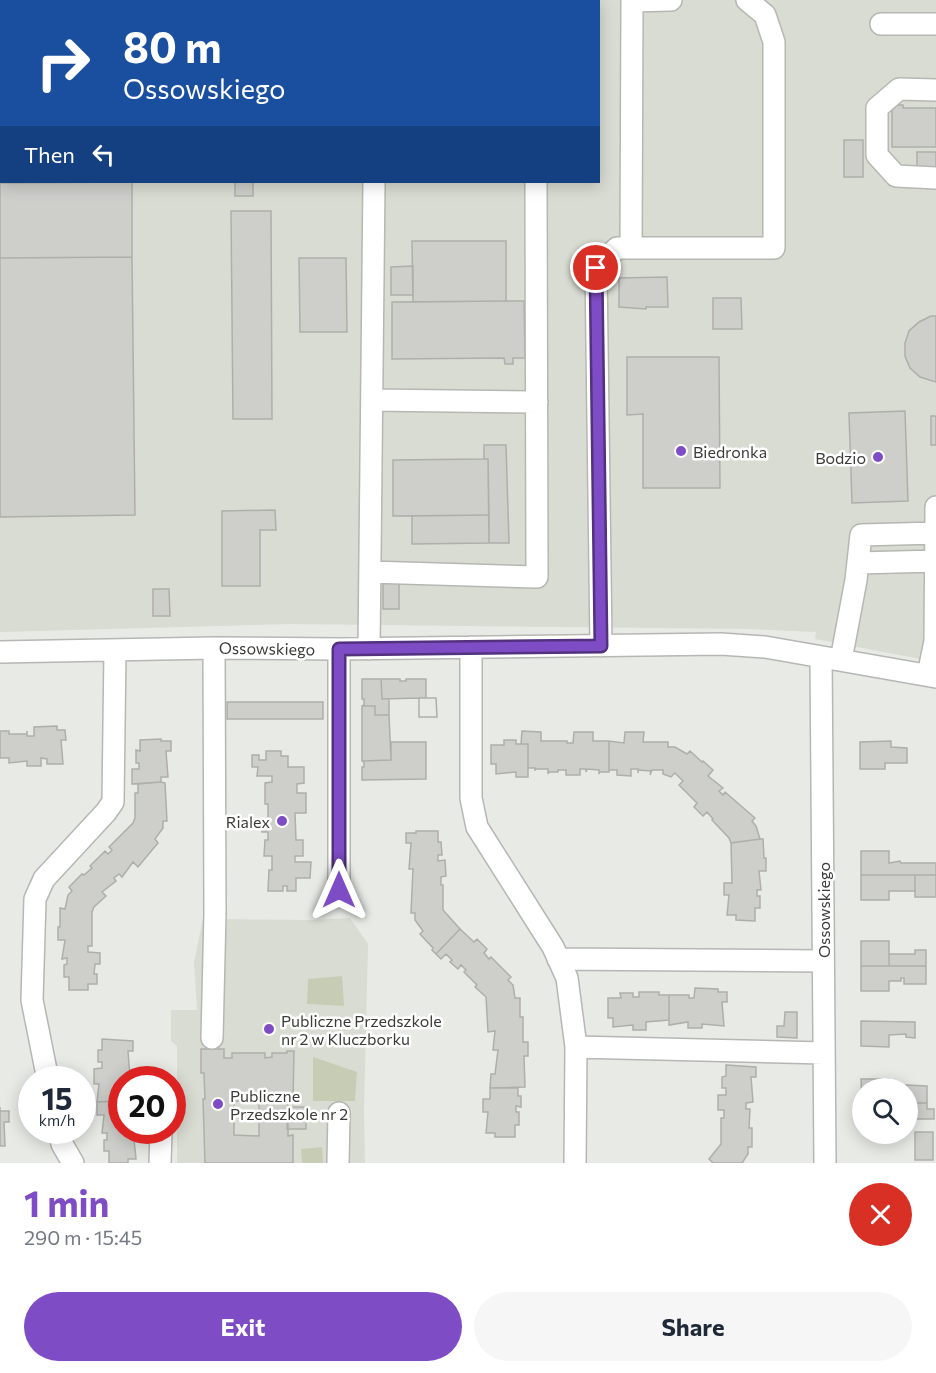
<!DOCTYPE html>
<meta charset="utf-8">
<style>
body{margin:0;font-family:Commissioner,sans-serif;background:#f6f6f7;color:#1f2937;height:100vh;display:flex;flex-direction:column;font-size:22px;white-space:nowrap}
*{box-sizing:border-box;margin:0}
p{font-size:20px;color:#747a83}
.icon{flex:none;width:33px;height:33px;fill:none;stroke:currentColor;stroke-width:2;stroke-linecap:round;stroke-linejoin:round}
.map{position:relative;height:1163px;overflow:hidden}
.details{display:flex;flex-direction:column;background:#fff;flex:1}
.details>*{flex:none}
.top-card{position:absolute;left:0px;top:0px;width:600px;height:183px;box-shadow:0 3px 15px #0003;background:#1a4fa0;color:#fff;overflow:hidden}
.controls{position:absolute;left:852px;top:1078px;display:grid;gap:12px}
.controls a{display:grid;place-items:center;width:66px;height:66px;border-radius:50%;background:#fff;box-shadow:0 3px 15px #0003;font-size:30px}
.speed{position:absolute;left:18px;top:1066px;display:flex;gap:12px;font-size:30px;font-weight:700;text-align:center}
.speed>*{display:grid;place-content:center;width:78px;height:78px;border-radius:50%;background:#fff;box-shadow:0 3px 15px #0003;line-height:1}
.speed small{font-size:15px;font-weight:400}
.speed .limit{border:9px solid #d22;background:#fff;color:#111}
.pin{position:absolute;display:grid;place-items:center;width:51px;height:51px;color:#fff;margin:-26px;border:3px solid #fff;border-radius:50%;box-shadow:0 2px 6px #0007}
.me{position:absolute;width:66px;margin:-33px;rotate:0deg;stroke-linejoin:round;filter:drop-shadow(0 0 4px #0008)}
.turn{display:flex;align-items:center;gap:21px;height:126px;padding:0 24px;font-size:27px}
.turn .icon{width:78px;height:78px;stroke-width:2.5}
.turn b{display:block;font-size:42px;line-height:51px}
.then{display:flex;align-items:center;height:57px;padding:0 24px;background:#0003;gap:12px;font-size:22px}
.round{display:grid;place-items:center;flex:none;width:63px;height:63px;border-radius:32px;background:#f6f6f7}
.overview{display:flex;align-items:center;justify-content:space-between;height:102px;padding:0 24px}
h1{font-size:36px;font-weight:700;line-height:45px;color:#7e4cc4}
.primary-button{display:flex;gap:12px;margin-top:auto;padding:12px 24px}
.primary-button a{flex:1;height:69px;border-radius:36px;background:#7e4cc4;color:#fff;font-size:24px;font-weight:700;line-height:69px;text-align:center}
.primary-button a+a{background:#f6f6f7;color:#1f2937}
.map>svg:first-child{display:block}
</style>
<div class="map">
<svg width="936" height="1163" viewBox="0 0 936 1163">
<rect width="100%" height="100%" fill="#e8eae5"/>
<path fill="#d9dcd2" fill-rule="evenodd" d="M0 0H936V662L815 639 816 632 750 629 289 624 0 632ZM2 2H598V182H2Z
M350 918 368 944 364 1110 365 1163H177V1046L171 1041V1010H197L194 962 203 919 306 920Z"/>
<path fill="#c7cdb5" d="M342 976 344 1006 307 1004 308 979Z
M313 1057 357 1072 355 1101H313Z
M322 1147 323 1163H302L301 1149Z"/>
<path fill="#cecfcb" stroke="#aeafab" stroke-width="1.5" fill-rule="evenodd" d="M0 0H130V2H2L0 89Z
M298 0H344V2H298Z
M0 89H2V182H92L0 183Z
M892 105H903V108H936V147H892Z
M844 140H863V177H844Z
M917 152H936V173H917Z
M132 182V257L0 258V183Z
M235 182H253V196H235Z
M231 211H271L272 419H233Z
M412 241H506V301L413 302Z
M132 257 135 515 0 517V258Z
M299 258H346L347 332H300Z
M413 266V295H391V267Z
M667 277 668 307H646V309L619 307V278Z
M713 298H741L742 329H713Z
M524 301 525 358H513V364H505L504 358 392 359V302Z
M931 316H936V382L920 377 910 368 905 356V343L909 331 919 322Z
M627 357H719L720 488H643V414L627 415Z
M905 411 908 501 852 503 849 413Z
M931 416H936V445H931Z
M484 445H506L509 543H489L488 459H484Z
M484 459H488L489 515 393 516V460Z
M275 510 276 530H260V586H222V511Z
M489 515V543L412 544V516Z
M383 582H399V609H383Z
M153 589H169L170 616H153Z
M362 679H381L382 699H389V715H375V706H362L364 705V699H362Z
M381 679H400V681H406V679H426V698H436L437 717H419V698L382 699Z
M419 698H436L437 717H419Z
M227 702H323V719H227Z
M362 706H375V715H389L391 760 362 761Z
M57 726V730H65L66 740H61L63 764H47V759L41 758V766H27V761L9 763V758H0V731H9V734H27V731V736H34V727Z
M522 731 541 732V741H567V743H573L574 732H593V741H609V772H600L599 774V770L587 769 586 772V769H580V775H566V770H558V772H549L548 774V769H535V771V768H528V744H521Z
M625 732H644L643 742H668V747H675L687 754 690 751 702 762 703 761 713 770 708 776 723 788 719 791 723 795 725 792 755 818 752 821 756 826 760 839 731 843 729 838 712 820 713 819 707 812 703 816 694 807 697 803 679 785 683 781 675 773 671 777 663 774V770H652L650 775 651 771 638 770V773V769H631V776L617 775V770H609V741L624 743Z
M161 739V741H171V751H166L168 777H161V782L132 784V769H139V763H136V750L140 751V740Z
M504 740H516V744H528V777H516V772L496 774V764H491V745H504Z
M891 741V747L907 748V763H885V769H860V742Z
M391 742H426V779L362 780V767H364V762L362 761 391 760Z
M266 751H281V756H288V767H304V783L297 784V793H306V813H295L296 840H303V856H295V862H311L310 878H296V891H287V886H283V891H268L269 870H272V856H264L265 840H268V832H262V821H268V804H265V783L272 782V776H257L258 767H252V755H259V760H266Z
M161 782 165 783 167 821H163V828L155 839 158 843 138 867 133 862 122 877 119 874 114 878 116 881 102 892 106 896 94 907 92 912V946H88V952L100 953V964H95L94 974H97V984H88V990H69V977H64V965L67 964V958L62 959 65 940H58V927H60V908L65 909 68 895 72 891 69 887 82 874 84 875 92 868 90 866 105 851 108 854 112 850 109 847 133 823 135 818V793H138V784Z
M416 831H438V842H441L442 855H438V861L445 860 446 876 441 877V885H443V910L460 929 436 954 432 950 433 948 420 934 423 931 415 920V913H411L413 869H409L411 843H406V833H416Z
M760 839H763L764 858H766V871H759L761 890H757V896H760V908H755V921L736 920V915H727L729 895H724V883H732L731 843Z
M861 851H889V863L900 861 901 863H936V875H861Z
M861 875H915V891H889V900H861Z
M915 875H936V897H915Z
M460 929 474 942 477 939 487 949 484 953 489 959 491 957 511 977 508 980 513 985 515 998H520V1017H523V1042H528V1056H524L525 1087 490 1088 491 1074H495L498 1050H493L495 1031 488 1032 486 997 475 987 477 985 464 972 466 970 461 965 458 969 450 962 452 960 446 954 441 959 436 954Z
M861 941H889V966H861Z
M915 950H926V966H889V954H915Z
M861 966H926V984H904V978H901V981H889V991H861Z
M695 988 718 989V992H727V1002H722L724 1026 702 1024V1028H688V1022L669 1025V995H689V998H694Z
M639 992H659V995H669V1020L646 1022V1030H633V1025L613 1027V1018H608V998H621L620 993H633V997H639Z
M785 1012H797V1038L777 1037V1026H784Z
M861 1021 915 1022V1038L906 1037V1034L889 1035V1047L861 1046Z
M102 1039 133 1041V1051H128L130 1077H123L122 1101 97 1102 99 1084H94V1069L102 1068V1062H98V1050H102Z
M201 1049H224V1058H232V1053H265V1058L272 1057V1053H287V1051H294L293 1101H288V1136L293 1135V1163H205L203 1099H205L204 1073H201ZM234 1101H259V1136L234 1135Z
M726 1065 756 1067V1077H751L753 1102 746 1103V1109H750L749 1128H752V1147H748V1154L742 1163H713L709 1159 721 1144V1118H724V1110H718V1095H726V1088H722V1077L726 1076Z
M861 1079H889V1089H862V1103Z
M905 1085 927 1086V1103H908V1089H905Z
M490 1088H518V1096H521V1107L516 1106V1112H519V1125H515V1137H495V1133H486L488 1112H483V1099H490Z
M122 1101V1131H139V1139H134L136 1159H128V1163H109V1151H104V1140H107V1133H102L104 1115H97V1102Z
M908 1103H927V1109H934V1119H914V1115H908Z
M0 1107V1111H9V1122H4L5 1146H0Z
M288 1107H306V1129H287Z
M915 1132H933V1160H915Z"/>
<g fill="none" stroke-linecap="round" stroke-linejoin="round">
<defs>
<path id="minor" d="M524 0 525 2
M359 2V0
M881 24H936
M936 90 899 89 877 108V155L896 176 936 178
M631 248 632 1 671 0
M372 400 537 402
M858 563 936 561
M370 572 537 577 536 182
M601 646 596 268 617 248H774V42L765 15 747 0
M471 647V798L477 827 553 947 567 978 576 1047 575 1163
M369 649 374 182
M0 652 214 648 339 649 721 644 765 647 936 677
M821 657 825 1163
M841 660 856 580 861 535 936 533
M928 675 935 641 936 507
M339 890V649
M558 959 823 961
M212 1038 215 913 214 648
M576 1047 824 1053
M48 1080 32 1000 35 899 44 879 106 812 113 802 115 650
M59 1131 62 1144 73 1163
M160 1163 161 1131
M338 1163 339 1113"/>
</defs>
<use href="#minor" stroke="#b6b7b3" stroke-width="24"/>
<use href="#minor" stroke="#fff" stroke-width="21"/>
</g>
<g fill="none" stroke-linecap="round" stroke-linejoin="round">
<defs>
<path id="route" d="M339 890V649L601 646 596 268"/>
</defs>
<use href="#route" stroke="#52317f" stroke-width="15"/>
<use href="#route" stroke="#7e4cc4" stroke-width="10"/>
</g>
<g fill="#7e4cc4" stroke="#fff" stroke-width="2">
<circle cx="681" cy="451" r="6"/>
<circle cx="878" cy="457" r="6"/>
<circle cx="282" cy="821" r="6"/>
<circle cx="269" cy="1029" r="6"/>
<circle cx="218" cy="1104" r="6"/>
</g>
<g text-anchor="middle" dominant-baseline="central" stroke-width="5" stroke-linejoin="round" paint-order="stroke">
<g font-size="16" fill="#3b3b39" stroke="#fff" text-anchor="start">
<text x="693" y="451">Biedronka</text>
<text x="866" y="457" text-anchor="end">Bodzio</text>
<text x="270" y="821" text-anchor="end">Rialex</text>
<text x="281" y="1020">Publiczne Przedszkole<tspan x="281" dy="18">nr 2 w Kluczborku</tspan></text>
<text x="230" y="1095">Publiczne<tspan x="230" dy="18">Przedszkole nr 2</tspan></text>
</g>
<g font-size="16" fill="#3b3b39" stroke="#fff">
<text transform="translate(267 648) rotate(1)">Ossowskiego</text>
<text transform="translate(823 910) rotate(-90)">Ossowskiego</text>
</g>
</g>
</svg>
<div class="controls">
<a><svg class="icon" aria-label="search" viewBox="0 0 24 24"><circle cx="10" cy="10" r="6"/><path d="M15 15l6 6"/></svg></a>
</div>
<div class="speed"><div>15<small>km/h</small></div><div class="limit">20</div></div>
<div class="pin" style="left:596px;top:268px;background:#d93025"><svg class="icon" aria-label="arrive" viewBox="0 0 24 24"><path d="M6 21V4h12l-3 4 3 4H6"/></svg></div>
<svg class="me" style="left:339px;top:890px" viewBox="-20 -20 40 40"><path d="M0-17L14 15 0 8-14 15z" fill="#7e4cc4" stroke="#fff" stroke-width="4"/></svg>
<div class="top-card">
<div class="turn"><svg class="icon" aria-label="right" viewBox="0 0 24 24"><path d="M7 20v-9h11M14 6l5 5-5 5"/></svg><div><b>80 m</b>Ossowskiego</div></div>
<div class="then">Then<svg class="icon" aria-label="left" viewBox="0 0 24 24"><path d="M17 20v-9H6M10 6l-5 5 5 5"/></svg></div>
</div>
</div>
<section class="details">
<div class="overview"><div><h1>1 min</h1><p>290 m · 15:45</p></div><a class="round" style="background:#d93025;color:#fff"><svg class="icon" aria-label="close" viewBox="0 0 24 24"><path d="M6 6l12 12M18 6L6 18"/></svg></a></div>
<div class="primary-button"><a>Exit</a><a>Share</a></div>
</section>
